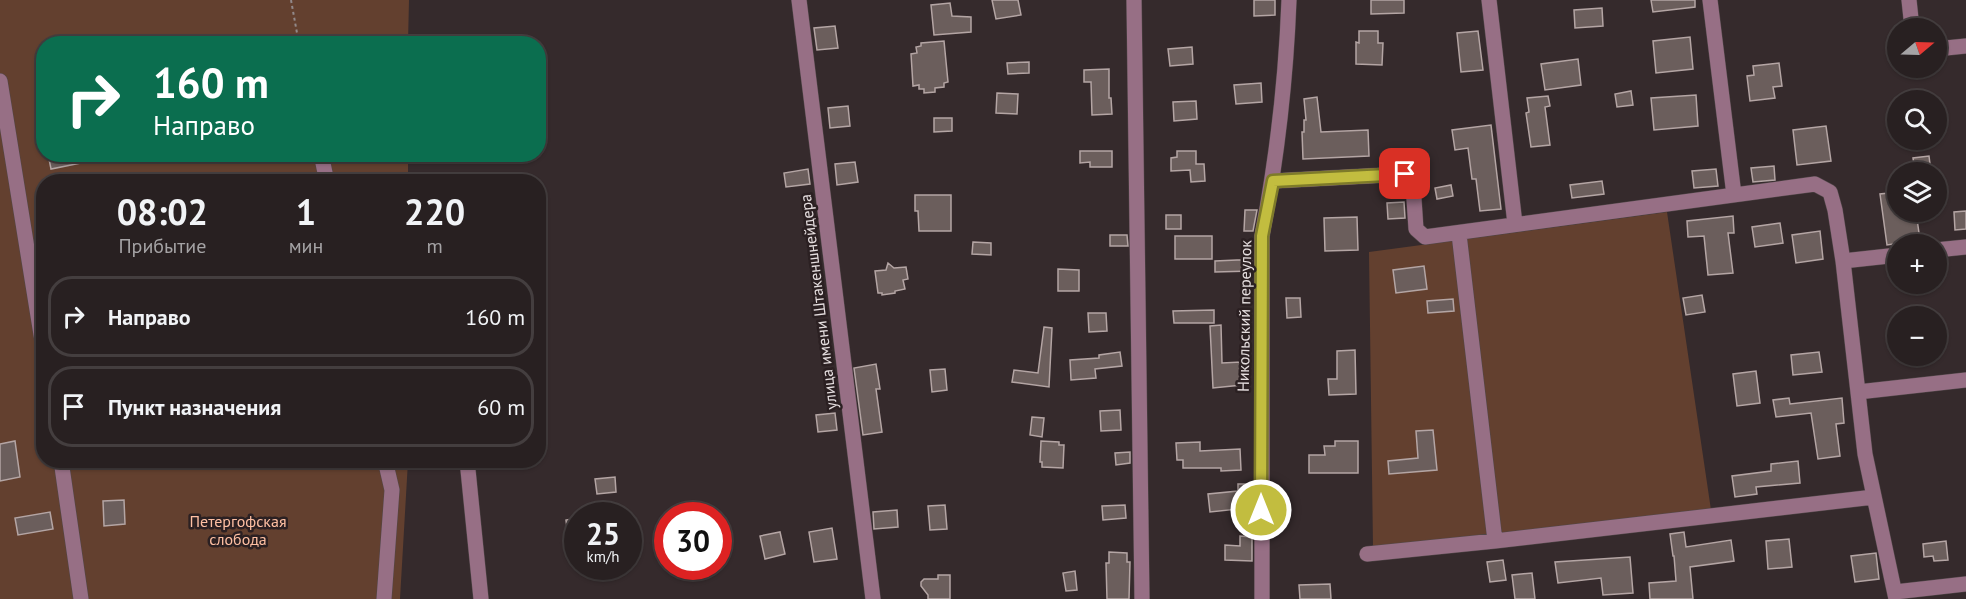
<!DOCTYPE html>
<html lang="ru">
<meta charset="utf-8">
<style>
body{margin:0;font-family:"PT Sans",sans-serif;background:#342d2e;color:#f1f3f6;height:100vh;display:flex;flex-direction:column;font-size:22px;white-space:nowrap}
*{box-sizing:border-box;margin:0}
p{font-size:20px;color:#a5a3a5}
.icon{flex:none;width:33px;height:33px;fill:none;stroke:currentColor;stroke-width:2;stroke-linecap:round;stroke-linejoin:round}
.map{position:relative;flex:1;overflow:hidden}
.details{position:absolute;left:36px;top:174px;width:510px;height:294px;display:flex;flex-direction:column;background:#282021;border-radius:24px;box-shadow:0 2px 4px #0004,0 0 0 2px #443e3f}
.details>*{flex:none}
.top-card{position:absolute;left:36px;top:36px;width:510px;height:126px;border-radius:24px;box-shadow:0 2px 4px #0004,0 0 0 2px #443e3f;background:#0b6e4f;color:#fff;overflow:hidden}
.needle{width:39px;rotate:71deg}
.controls{position:absolute;left:1887px;top:18px;display:grid;gap:12px}
.controls a{display:grid;place-items:center;width:60px;height:60px;border-radius:50%;background:#282021;box-shadow:0 2px 4px #0004,0 0 0 2px #443e3f;font-size:30px}
.speed{position:absolute;left:564px;top:502px;display:flex;gap:12px;font-size:30px;font-weight:700;text-align:center}
.speed>*{display:grid;place-content:center;width:78px;height:78px;border-radius:50%;background:#282021;box-shadow:0 2px 4px #0004,0 0 0 2px #443e3f;line-height:1}
.speed small{font-size:15px;font-weight:400}
.speed .limit{border:9px solid #d22;background:#fff;color:#111}
.pin{position:absolute;display:grid;place-items:center;width:51px;height:51px;color:#fff;margin:-26px;border-radius:12px;box-shadow:0 3px 9px #0006}
.me{position:absolute;width:66px;margin:-33px;rotate:0deg;stroke-linejoin:round;filter:drop-shadow(0 0 4px #0008)}
.turn{display:flex;align-items:center;gap:21px;height:126px;padding:0 18px;font-size:27px}
.turn .icon{width:78px;height:78px;stroke-width:2.5}
.turn b{display:block;font-size:42px;line-height:51px}
.eta{display:flex;justify-content:space-evenly;align-items:center;height:102px;text-align:center}
.eta b{font-size:36px;font-weight:700;line-height:42px}
ul{padding:0;list-style:none}
li{display:flex;align-items:center;gap:18px;height:81px;margin:0 12px 9px;padding:0 6px;border:3px solid #443e3f;border-radius:24px}
li div{flex:1}
li b{display:block;font-size:22px}
li em{font-style:normal}
.map>svg:first-child{display:block}
</style>
<div class="map">
<svg width="1966" height="599" viewBox="0 0 1966 599">
<rect width="100%" height="100%" fill="#352a2c"/>
<path fill="#63402f" d="M0 0H409L408 43 44 44V154L408 155V181L44 182V460L408 461 400 599H0Z
M1667 212 1711 510 1373 547 1369 252Z"/>
<path fill="#6b5e5c" stroke="#b4a5a4" stroke-width="1.5" d="M992 0H1018L1021 15 996 19Z
M1254 0H1275V15L1254 16Z
M1371 0H1404V13L1371 14Z
M1651 0H1695V7L1653 12Z
M950 3 952 16 971 17V32L934 35 931 5Z
M1602 8 1603 26 1575 28 1574 10Z
M835 26 838 48 817 50 814 28Z
M1359 31H1378V43H1383L1382 65 1356 64V42L1359 43Z
M1478 31 1483 70 1461 72 1457 33Z
M1690 37 1693 69 1656 73 1653 41Z
M944 41 948 82 944 83V87L935 88V92L924 93V89H919V85L913 86 911 54 917 53 916 47 921 46V43Z
M1192 47 1193 64 1170 66 1168 49Z
M1578 59 1581 85 1545 90 1541 64Z
M1029 62V73L1008 74 1007 63Z
M1779 63 1782 86 1773 87 1775 98 1750 101 1747 76 1754 75 1753 66Z
M1109 69V98H1111L1112 114 1092 115 1091 82H1084V70Z
M1261 83 1262 102 1236 104 1234 85Z
M1631 91 1633 105 1617 107 1615 94Z
M997 93 1018 94 1017 114 996 113Z
M1696 95 1698 126 1654 130 1651 98Z
M1548 96 1550 106 1545 107 1550 145 1531 147 1526 113 1529 112 1527 98Z
M1317 97 1321 132 1368 130 1369 156 1303 159 1302 132H1304V120H1306L1304 99Z
M1196 101 1197 119 1174 121 1173 102Z
M848 106 850 126 830 128 828 108Z
M934 118H952V131L934 132Z
M1491 125 1501 209 1480 211 1476 179H1472L1468 148 1455 150 1452 130Z
M1826 126 1831 161 1797 165 1793 130Z
M1080 151H1112V167H1090V162L1080 163Z
M1177 151H1196V164H1204L1205 181 1191 182 1190 170 1171 171V158L1177 157Z
M48 154H95L96 160 51 169Z
M1929 156 1931 172H1915L1913 158Z
M855 162 858 182 837 185 835 164Z
M1774 166 1775 180 1753 182 1751 168Z
M808 169 810 184 786 187 784 173Z
M1716 169 1718 186 1694 188 1692 171Z
M1602 181 1604 194 1572 198 1570 185Z
M1451 185 1453 196 1437 199 1435 188Z
M1898 192V212H1916L1920 240 1887 245 1880 194Z
M915 195H951V231H919L918 211H915Z
M1404 202 1405 218 1388 219 1387 203Z
M1245 210H1257L1253 231H1244Z
M1966 211V229L1955 230 1954 212Z
M1166 215H1181V229H1166Z
M1733 216 1734 233H1728L1733 273 1708 275 1704 236 1688 237 1687 221Z
M1357 217 1358 250 1325 251 1324 218Z
M1780 223 1783 243 1755 247 1752 227Z
M1820 231 1823 259 1796 263 1792 235Z
M1110 235H1127L1128 246H1110Z
M1175 236H1212V259H1175Z
M973 242 991 243V255L972 254Z
M1237 260H1252V271L1215 272V261Z
M888 263 894 268 906 267 908 279 903 280 905 289 895 291V293L882 295V293H878L875 271 886 270Z
M1424 266 1427 289 1396 293 1393 270Z
M1058 269 1079 270V291H1058Z
M1702 295 1705 312 1686 315 1683 298Z
M1286 298H1300L1301 317 1287 318Z
M1453 299 1454 311 1428 313 1427 301Z
M1214 310V323H1174L1173 311Z
M1088 313H1106L1107 331 1089 332Z
M1221 325 1222 363 1241 362 1242 385 1213 388 1210 326Z
M1044 327 1052 328 1049 387 1012 382 1014 370 1038 373Z
M1355 350 1356 394 1329 395 1328 379H1337V351Z
M1120 352 1122 366 1095 369 1096 378 1071 380 1070 360 1099 358V355Z
M1819 352 1822 372 1793 375 1791 355Z
M876 364 880 389H876L882 432 863 435 854 368Z
M945 369 947 390 932 392 930 370Z
M1756 371 1760 403 1737 406 1733 374Z
M1789 398 1790 404 1842 398 1844 423 1836 424 1840 456 1818 459 1811 413 1776 417 1773 400Z
M1120 410 1121 430 1101 431 1100 411Z
M835 413 837 430 818 432 816 415Z
M1032 417 1044 418 1042 437 1030 435Z
M1433 430 1437 470 1389 474 1388 461 1418 458 1416 431Z
M15 441 20 477 0 481V444Z
M1041 441 1059 442V445H1064L1063 468 1042 467V462H1040Z
M1335 441H1358V473H1309V455H1325L1324 446H1335Z
M1200 442V451L1240 449 1241 470 1221 471V468H1183V460H1177L1176 443Z
M1130 452V463L1116 465 1115 453Z
M1798 461 1800 483 1756 487 1757 494 1735 497 1732 476 1771 471V464Z
M615 477 616 492 597 494 595 479Z
M1238 484H1251V512L1239 513 1238 509 1210 512 1208 494 1238 491Z
M124 500 125 524 104 526 103 501Z
M945 505 947 529 930 530 928 506Z
M1125 505 1126 518 1103 520 1102 506Z
M897 510 898 527 874 529 873 512Z
M50 512 53 529 18 535 15 518Z
M578 518V551H570L566 520Z
M832 528 837 559 814 562 809 532Z
M780 532 785 554 765 559 760 536Z
M1684 532 1686 547 1731 540 1734 561 1690 567 1693 599H1650L1649 583 1676 581 1674 556H1673L1670 534Z
M1240 536 1252 537V561L1225 560V545L1240 546Z
M1789 539 1792 567 1768 569 1766 541Z
M1946 541 1948 560 1934 561 1933 556 1924 557 1923 544Z
M1109 552 1127 553V562H1130L1129 599H1107L1106 563H1109Z
M1876 553 1879 579 1855 582 1851 556Z
M1630 557 1633 593 1603 595 1601 578 1558 583 1555 562Z
M1503 560 1506 580 1490 582 1487 562Z
M1075 571 1077 590 1066 591 1063 573Z
M1532 573 1535 599H1515L1512 575Z
M938 575H950V599H928V595L921 586V582L924 579H938Z
M1330 584 1331 599H1300L1299 585Z"/>
<g fill="none" stroke-linecap="round" stroke-linejoin="round">
<defs>
<path id="minor" d="M799 0 873 599
M1134 0 1142 599
M1489 0 1515 224
M1710 0 1734 195
M1909 0 1912 28
M1936 49 1966 46
M0 81 44 353
M321 154 327 182
M1273 181 1405 174 1411 177 1413 184 1416 229 1425 237 1815 184 1830 192 1835 210 1843 261 1865 454 1896 599
M1459 234 1495 541
M1936 250 1966 247
M1843 261 1898 255
M1858 392 1966 380
M61 460 81 599
M467 460 481 599
M1367 554 1495 541 1874 497
M1895 592 1966 584
M384 599 392 490 385 460
M1262 599V236C1277 158 1286 79 1289 0"/>
</defs>
<use href="#minor" stroke="#514749" stroke-width="16"/>
<path stroke="#92898a" stroke-width="2" stroke-dasharray="3 3" stroke-linecap="butt" d="M291 0 299 44"/>
<use href="#minor" stroke="#976f85" stroke-width="15"/>
</g>
<g fill="none" stroke-linecap="round" stroke-linejoin="round">
<defs>
<path id="route" d="M1261 510 1262 236 1273 181 1405 174"/>
</defs>
<use href="#route" stroke="#7e7b29" stroke-width="15"/>
<use href="#route" stroke="#c2bd3f" stroke-width="10"/>
</g>
<g text-anchor="middle" dominant-baseline="central" stroke-width="5" stroke-linejoin="round" paint-order="stroke">
<g font-size="16" fill="#e5dedf" stroke="#2b2022">
<text transform="translate(818 302) rotate(-97)">улица имени Штакеншнейдера</text>
<text transform="translate(1244 316) rotate(-89)">Никольский переулок</text>
</g>
<g font-size="16" fill="#ffc0a3" stroke="#2b2022">
<text x="238" y="521">Петергофская<tspan x="238" dy="18">слобода</tspan></text>
</g>
</g>
</svg>
<div class="controls">
<a><svg class="needle" viewBox="-14 -14 28 28"><path d="M0-13l5 13h-10z" fill="#e53935"/><path d="M0 13l5-13h-10z" fill="#a5a3a5"/></svg></a>
<a><svg class="icon" aria-label="search" viewBox="0 0 24 24"><circle cx="10" cy="10" r="6"/><path d="M15 15l6 6"/></svg></a>
<a><svg class="icon" aria-label="layers" viewBox="0 0 24 24"><path d="M12 4l9 5-9 5-9-5zM3 14l9 5 9-5"/></svg></a>
<a>+</a>
<a>−</a>
</div>
<div class="speed"><div>25<small>km/h</small></div><div class="limit">30</div></div>
<div class="pin" style="left:1405px;top:174px;background:#d93025"><svg class="icon" aria-label="arrive" viewBox="0 0 24 24"><path d="M6 21V4h12l-3 4 3 4H6"/></svg></div>
<svg class="me" style="left:1261px;top:510px" viewBox="-20 -20 40 40"><circle r="17" fill="#c2bd3f" stroke="#fff" stroke-width="3"/><path d="M0-11L8 9 0 5-8 9z" fill="#fff"/></svg>
<div class="top-card">
<div class="turn"><svg class="icon" aria-label="right" viewBox="0 0 24 24"><path d="M7 20v-9h11M14 6l5 5-5 5"/></svg><div><b>160 m</b>Направо</div></div>
</div>
<section class="details">
<div class="eta">
<div><b>08:02</b><p>Прибытие</p></div>
<div><b>1</b><p>мин</p></div>
<div><b>220</b><p>m</p></div>
</div>
<ul>
<li><svg class="icon" aria-label="right" viewBox="0 0 24 24"><path d="M7 20v-9h11M14 6l5 5-5 5"/></svg><div><b>Направо</b></div><em>160 m</em></li>
<li><svg class="icon" aria-label="arrive" viewBox="0 0 24 24"><path d="M6 21V4h12l-3 4 3 4H6"/></svg><div><b>Пункт назначения</b></div><em>60 m</em></li>
</ul>
</section>
</div>
